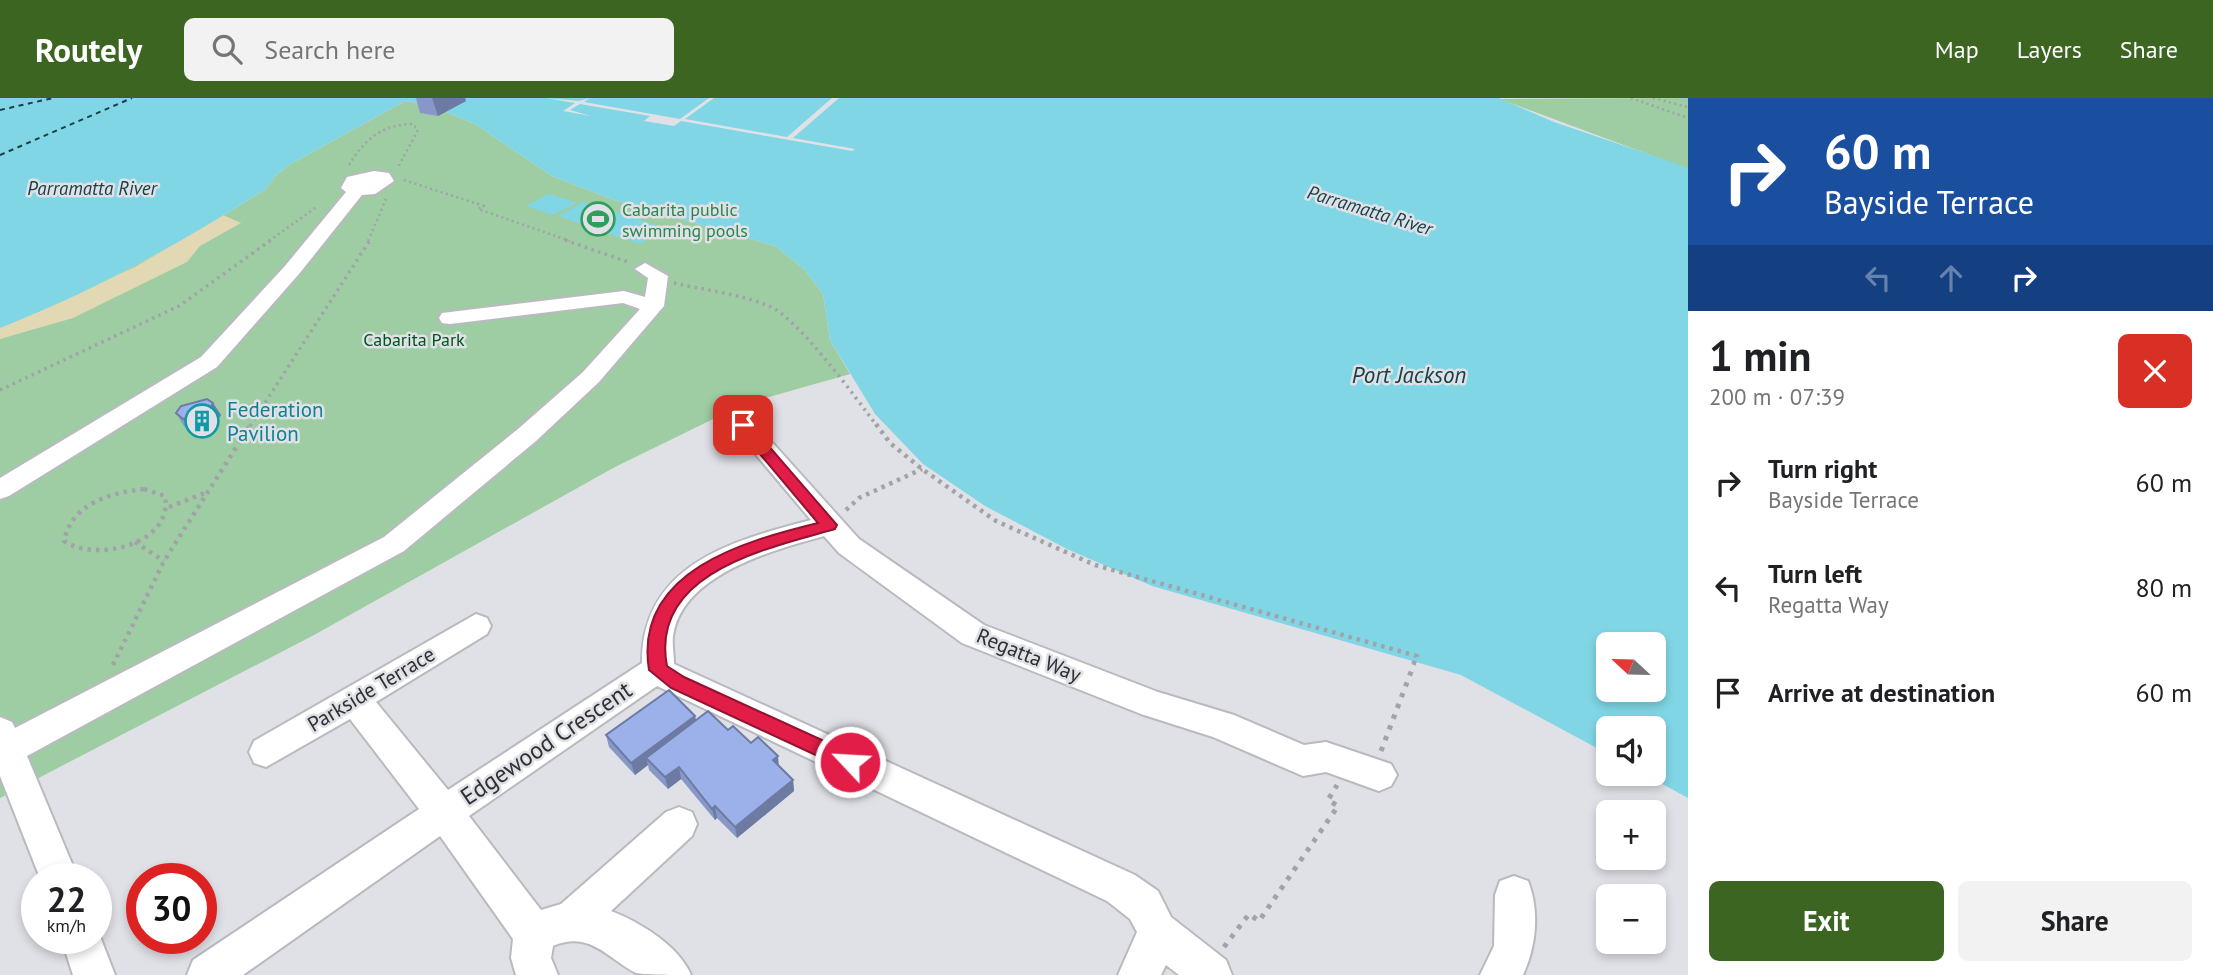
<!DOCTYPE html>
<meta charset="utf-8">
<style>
body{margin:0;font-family:"PT Sans",sans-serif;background:#f2f2f2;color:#202124;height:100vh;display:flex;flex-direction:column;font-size:26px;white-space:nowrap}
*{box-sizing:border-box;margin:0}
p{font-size:23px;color:#757577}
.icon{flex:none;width:38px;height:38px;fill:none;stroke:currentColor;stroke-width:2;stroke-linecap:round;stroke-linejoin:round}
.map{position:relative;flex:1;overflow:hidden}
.panel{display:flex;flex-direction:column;background:#fff;width:525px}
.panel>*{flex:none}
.banner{background:#1a4fa0;color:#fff;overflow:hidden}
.needle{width:46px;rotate:292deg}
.fabs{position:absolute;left:1596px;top:534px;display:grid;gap:14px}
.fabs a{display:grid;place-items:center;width:70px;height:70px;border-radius:10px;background:#fff;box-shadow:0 4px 10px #0003;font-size:35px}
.speed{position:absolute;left:21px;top:765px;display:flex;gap:14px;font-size:35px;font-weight:700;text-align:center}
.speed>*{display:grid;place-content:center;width:91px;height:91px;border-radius:50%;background:#fff;box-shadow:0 4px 10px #0003;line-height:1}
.speed small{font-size:18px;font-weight:400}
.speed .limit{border:10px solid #d22;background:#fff;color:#111}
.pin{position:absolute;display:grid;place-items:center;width:60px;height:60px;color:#fff;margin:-30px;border-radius:14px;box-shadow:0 4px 10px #0006}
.me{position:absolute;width:77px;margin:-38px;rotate:295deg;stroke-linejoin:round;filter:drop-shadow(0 0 5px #0008)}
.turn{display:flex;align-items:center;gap:24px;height:147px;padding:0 21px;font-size:32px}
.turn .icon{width:91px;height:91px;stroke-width:2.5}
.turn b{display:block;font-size:49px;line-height:60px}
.lanes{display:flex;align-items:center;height:66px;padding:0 21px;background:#0003;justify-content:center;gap:35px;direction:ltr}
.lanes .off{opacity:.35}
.round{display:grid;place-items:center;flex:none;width:74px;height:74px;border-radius:10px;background:#f2f2f2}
.head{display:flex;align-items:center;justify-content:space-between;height:119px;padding:0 21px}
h1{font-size:42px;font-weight:700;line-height:52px}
.primary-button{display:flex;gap:14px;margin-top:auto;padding:14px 21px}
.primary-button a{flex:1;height:80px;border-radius:10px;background:#3c6521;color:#fff;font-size:28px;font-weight:700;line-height:80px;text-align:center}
.primary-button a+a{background:#f2f2f2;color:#202124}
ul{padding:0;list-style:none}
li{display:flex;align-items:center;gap:21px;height:105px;padding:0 21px}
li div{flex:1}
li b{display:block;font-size:26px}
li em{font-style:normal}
header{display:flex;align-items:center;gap:42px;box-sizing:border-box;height:98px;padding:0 35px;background:#3c6521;color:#fff}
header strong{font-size:33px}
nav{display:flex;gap:38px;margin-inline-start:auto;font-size:24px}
.search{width:490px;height:63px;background:#f2f2f2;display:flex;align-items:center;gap:18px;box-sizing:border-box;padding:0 24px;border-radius:10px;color:#757577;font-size:26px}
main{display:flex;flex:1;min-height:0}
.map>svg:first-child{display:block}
</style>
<header>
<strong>Routely</strong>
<div class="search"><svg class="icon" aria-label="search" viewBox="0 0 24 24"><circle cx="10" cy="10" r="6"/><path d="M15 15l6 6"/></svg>Search here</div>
<nav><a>Map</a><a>Layers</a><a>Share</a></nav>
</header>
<main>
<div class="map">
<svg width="1688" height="877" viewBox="0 0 1688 877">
<rect width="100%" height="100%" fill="#dfe1e7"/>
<path fill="#9ecda3" d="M1688 0V71L1500 1Z
M405 3 429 7 475 26 552 78 614 102 775 148 804 171 823 196 830 242 850 276 744 306 615 369 314 537 0 700V230C94 193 181 145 266 91L275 78 289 67Z"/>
<path fill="#e2d8b3" d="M223 117 241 125 200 148 187 164 73 220 0 241V230L135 169Z"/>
<path fill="#80d6e5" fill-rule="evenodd" d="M0 0H1499L1554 24 1672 64 1688 71V700L1644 676H1654V630H1608V656L1461 577 1152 488 1067 451 985 408 923 366 875 316 830 242 823 196 804 171 775 148 614 102 552 78 475 26 429 7 405 3 289 67 275 78 266 91C181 145 94 193 0 230ZM1608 546H1654V592H1608Z
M549 96 577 105 553 117 526 108Z
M584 104 665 130 640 146 558 118Z"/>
<path fill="#dfe1e7" d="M546 0 579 3 590 0 584 4 680 21 709 0H714L685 21 787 39 832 0H839L793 40 855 51 852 53 681 23 674 28 644 23 650 18 580 6 570 12 591 18 563 13 575 5Z"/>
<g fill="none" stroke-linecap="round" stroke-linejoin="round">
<path stroke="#174047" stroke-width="2" stroke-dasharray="5 4.5" stroke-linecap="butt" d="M0 12 53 0
M0 57 132 0"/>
<defs>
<path id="minor" d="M374 73 389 75 394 83 375 96 362 97 299 176 217 269 9 398 0 401V380L201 259 285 168 346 94 341 90 347 79Z
M645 165 668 178 664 208 599 284 536 343 404 453 27 658 78 780H40L0 678V619L12 624 15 630 384 439 518 331 583 274 640 211 623 205 450 226 442 225 439 220 442 215 624 193 645 199 648 180 635 171Z
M743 319 752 322 859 441 984 527 1158 594 1234 617 1304 647 1326 644 1391 666 1397 677 1391 688 1379 693 1326 674 1303 678 1213 639 1141 616 962 545 839 455 824 438C774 452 682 476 673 538 672 547 674 557 674 566L1135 777 1158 793 1171 819 1226 862 1232 877H1179L1166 867 1161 877H1118L1137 834 1130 821 1107 803 657 588 469 718 541 812 561 806 666 714 679 709 692 714 697 726 692 738 611 813C640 824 679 848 691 877 676 877 648 877 636 875 607 860 590 832 553 848L551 860 558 877H516L511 860 513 841 440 738 243 877H187L193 862 419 711 350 621 266 669 254 665 249 654 254 643 476 516 487 520 491 528 487 536 376 604 448 692 642 565C642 467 731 443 811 422L731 327 734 322Z
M1514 778 1528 783C1540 813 1536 849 1523 877H1480L1494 848 1495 797 1500 783Z
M96 828 115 877H73L61 840H96Z"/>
</defs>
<use href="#minor" stroke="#b8babf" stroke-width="4"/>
<path stroke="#a1a3a8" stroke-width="2.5" stroke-dasharray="2 3.5" stroke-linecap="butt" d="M1631 0 1688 20
M1653 0 1688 9
M349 67C364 42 382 26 413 26L418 32 397 71
M404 82 484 108 478 111 570 143
M269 143 318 108
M368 143 386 101"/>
<path stroke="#a1a3a8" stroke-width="3.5" stroke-dasharray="2.5 4.5" stroke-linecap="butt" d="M565 142 628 164
M674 185C704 192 740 196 769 208 798 220 856 300 877 328
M0 292 179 208 271 142
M250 328 370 142"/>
<path stroke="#a1a3a8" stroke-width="4.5" stroke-dasharray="3.5 5" stroke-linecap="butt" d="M876 326 890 345 922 371 996 423 1095 467 1417 558 1413 567
M144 391 165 398C174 446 96 465 64 443 72 405 110 395 144 391Z
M169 409 205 395
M846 412 859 400 922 371
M135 444 164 463
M113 567 164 463 251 326"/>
<path stroke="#a1a3a8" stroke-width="5" stroke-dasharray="4.5 7" stroke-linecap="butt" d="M1381 653 1414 566
M1224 849 1249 816 1259 823 1338 708 1328 702 1337 687"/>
<use href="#minor" fill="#fff" fill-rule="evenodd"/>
</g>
<path fill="#8697c8" d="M416 0H465L466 3 438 18 420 15Z
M213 305 221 317 216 325 190 333 184 328 176 315Z
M695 618 696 622 728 632 751 645 779 668 793 682 794 693 737 740 717 720 715 722 681 681 668 691 649 672 648 667 635 677 609 649 606 637Z"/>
<path fill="#6d7ba3" d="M432 0H465L466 3 438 18Z
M213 305 221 317 216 325 190 333 183 321Z
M695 618 697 630 646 660 648 667 635 677 631 665Z
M778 658 779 670 773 662Z
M679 669 681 681 668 691 665 679Z
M793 682 794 693 737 740 735 729Z
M715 708 717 720 715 722 712 711Z"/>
<path fill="#9cb0e9" stroke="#6d7ba3" stroke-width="2" d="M207 301 213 305 209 313 183 321 176 315 181 308Z
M669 592 695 618 631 665 606 637Z
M708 613 728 632 733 628 751 645 758 639 778 658 773 662 793 682 735 729 715 708 712 711 679 669 665 679 646 660Z"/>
<path fill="#e11d48" stroke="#92132f" stroke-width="2" d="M743 323 748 324 837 427 835 431C769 450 649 474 667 568L684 579 857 658 860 664 857 670 850 673 671 590 649 572C633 473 745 443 818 425L738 330 736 327Z"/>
<defs>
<symbol id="stadium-ring" viewBox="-11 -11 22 22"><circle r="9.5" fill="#dfe1e7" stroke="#2e9e5b" stroke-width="1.5"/><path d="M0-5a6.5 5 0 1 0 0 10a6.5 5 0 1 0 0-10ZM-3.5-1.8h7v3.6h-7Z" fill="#2e9e5b"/></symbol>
<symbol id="building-ring" viewBox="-11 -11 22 22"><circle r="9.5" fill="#dfe1e7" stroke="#0f9aa8" stroke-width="1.5"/><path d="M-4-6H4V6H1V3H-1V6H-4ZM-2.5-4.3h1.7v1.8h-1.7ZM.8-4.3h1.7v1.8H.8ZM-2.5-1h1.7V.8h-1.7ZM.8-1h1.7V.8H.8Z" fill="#0f9aa8"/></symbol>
</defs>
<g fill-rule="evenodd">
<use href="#stadium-ring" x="579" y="102" width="38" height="38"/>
<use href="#building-ring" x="183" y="304" width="38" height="38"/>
</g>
<g text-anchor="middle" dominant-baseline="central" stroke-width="5" stroke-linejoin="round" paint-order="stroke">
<g font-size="18" fill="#27864d" stroke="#dfe1e7" text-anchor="start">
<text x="622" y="111">Cabarita public<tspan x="622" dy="21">swimming pools</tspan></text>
</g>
<g font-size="18" fill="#00541b" stroke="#dfe1e7">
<text x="414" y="241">Cabarita Park</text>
</g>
<g font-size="19" font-style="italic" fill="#174047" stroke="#dfe1e7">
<text x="92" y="90">Parramatta River</text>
<text transform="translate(1370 112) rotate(17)">Parramatta River</text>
</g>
<g font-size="21" fill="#0d838f" stroke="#dfe1e7" text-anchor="start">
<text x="227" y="311">Federation<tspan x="227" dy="24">Pavilion</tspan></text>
</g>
<g font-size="21" fill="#2e2f31" stroke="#dfe1e7">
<text transform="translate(1029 557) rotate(22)">Regatta Way</text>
<text transform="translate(371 591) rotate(-31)">Parkside Terrace</text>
</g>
<g font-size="23" font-style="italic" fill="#174047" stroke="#dfe1e7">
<text x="1409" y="276">Port Jackson</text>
</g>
<g font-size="24" fill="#2e2f31" stroke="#dfe1e7">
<text transform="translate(546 645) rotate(-34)">Edgewood Crescent</text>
</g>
</g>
</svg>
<div class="fabs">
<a><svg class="needle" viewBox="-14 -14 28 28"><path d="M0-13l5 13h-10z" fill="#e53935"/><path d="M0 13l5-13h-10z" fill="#757577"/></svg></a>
<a><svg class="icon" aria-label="sound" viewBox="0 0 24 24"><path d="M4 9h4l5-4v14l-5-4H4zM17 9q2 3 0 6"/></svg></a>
<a>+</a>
<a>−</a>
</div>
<div class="speed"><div>22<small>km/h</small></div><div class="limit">30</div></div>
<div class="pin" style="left:743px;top:327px;background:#d93025"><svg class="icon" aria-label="arrive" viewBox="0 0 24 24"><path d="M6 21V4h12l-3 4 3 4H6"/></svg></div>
<svg class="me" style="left:850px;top:664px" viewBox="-20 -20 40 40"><circle r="17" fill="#e11d48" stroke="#fff" stroke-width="3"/><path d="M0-11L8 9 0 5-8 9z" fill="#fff"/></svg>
</div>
<section class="panel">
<div class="banner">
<div class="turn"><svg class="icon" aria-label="right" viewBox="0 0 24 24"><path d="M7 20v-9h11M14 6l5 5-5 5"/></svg><div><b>60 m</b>Bayside Terrace</div></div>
<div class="lanes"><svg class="icon off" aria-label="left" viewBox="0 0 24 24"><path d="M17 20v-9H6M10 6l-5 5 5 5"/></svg><svg class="icon off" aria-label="ahead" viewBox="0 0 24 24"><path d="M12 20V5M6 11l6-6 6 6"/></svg><svg class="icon" aria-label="right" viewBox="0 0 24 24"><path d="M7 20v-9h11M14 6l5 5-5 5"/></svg></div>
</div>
<div class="head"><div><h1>1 min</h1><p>200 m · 07:39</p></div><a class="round" style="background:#d93025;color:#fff"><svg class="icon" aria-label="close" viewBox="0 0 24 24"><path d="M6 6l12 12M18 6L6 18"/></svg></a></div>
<ul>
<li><svg class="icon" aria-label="right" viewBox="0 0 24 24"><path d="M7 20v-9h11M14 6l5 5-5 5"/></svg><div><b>Turn right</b><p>Bayside Terrace</p></div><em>60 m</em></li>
<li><svg class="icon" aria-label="left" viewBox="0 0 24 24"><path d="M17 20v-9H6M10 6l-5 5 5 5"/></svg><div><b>Turn left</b><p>Regatta Way</p></div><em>80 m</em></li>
<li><svg class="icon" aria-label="arrive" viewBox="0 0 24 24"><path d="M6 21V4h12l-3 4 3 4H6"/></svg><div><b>Arrive at destination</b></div><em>60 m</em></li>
</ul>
<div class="primary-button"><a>Exit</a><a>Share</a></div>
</section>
</main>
